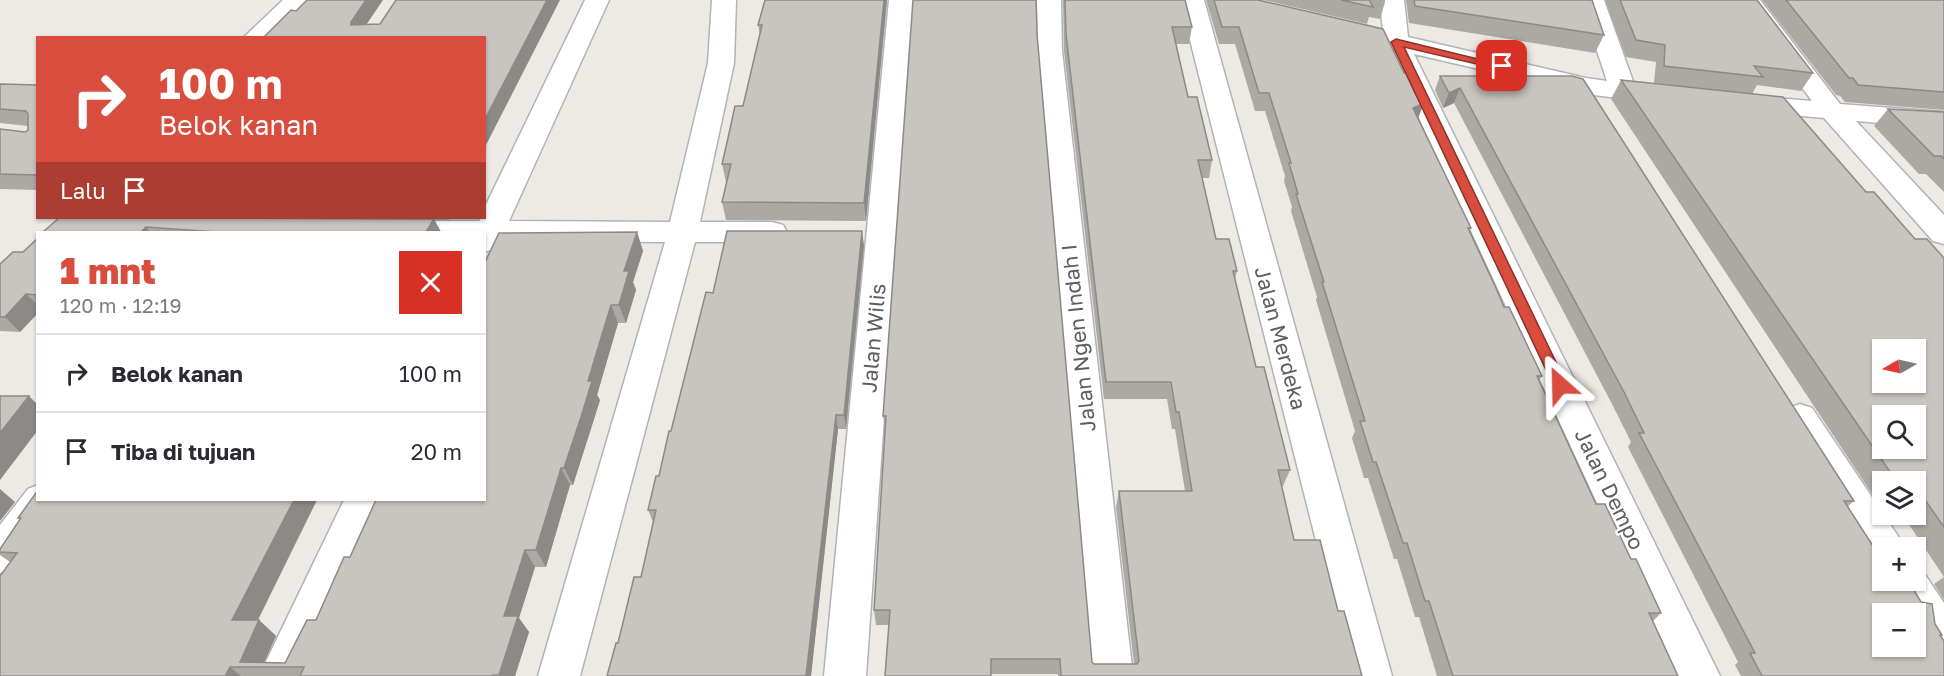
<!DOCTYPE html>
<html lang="id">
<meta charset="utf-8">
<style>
body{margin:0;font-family:"Golos Text",sans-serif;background:#f2f2f3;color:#2b2b33;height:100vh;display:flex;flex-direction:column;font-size:22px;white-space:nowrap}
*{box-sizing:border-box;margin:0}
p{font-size:20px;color:#7c7c81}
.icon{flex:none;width:33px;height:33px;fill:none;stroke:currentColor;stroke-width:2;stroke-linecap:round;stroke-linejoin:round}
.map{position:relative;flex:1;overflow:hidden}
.side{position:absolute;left:36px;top:231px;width:450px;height:270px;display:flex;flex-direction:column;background:#fff;border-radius:0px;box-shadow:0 2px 4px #0004}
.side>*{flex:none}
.banner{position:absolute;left:36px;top:36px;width:450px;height:183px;border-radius:0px;box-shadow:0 2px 4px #0004;background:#d84d3d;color:#fff;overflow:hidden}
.needle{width:39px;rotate:261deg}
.tools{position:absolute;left:1872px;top:339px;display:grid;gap:12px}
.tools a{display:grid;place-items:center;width:54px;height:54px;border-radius:0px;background:#fff;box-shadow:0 2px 4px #0004;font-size:30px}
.pin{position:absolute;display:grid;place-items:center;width:51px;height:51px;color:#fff;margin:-26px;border-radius:12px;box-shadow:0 3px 9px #0006}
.me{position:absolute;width:66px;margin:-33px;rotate:335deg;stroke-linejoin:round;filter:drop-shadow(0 0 4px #0008)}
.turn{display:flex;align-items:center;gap:21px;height:126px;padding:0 24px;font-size:27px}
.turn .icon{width:78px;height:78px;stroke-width:2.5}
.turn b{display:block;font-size:42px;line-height:51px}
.then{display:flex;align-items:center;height:57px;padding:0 24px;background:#0003;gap:12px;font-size:22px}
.round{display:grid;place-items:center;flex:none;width:63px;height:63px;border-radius:0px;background:#f2f2f3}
.head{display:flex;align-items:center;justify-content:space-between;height:102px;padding:0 24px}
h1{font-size:36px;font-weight:800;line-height:45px;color:#d84d3d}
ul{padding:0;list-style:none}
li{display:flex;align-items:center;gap:18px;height:78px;padding:0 24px;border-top:2px solid #e1e1e2}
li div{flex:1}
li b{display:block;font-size:22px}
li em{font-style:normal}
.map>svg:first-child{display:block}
</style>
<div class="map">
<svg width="1944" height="676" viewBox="0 0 1944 676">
<rect width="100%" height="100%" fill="#eceae3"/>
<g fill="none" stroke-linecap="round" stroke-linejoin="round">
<defs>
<path id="minor" d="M283 0H309L270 38H243Z
M585 0H609L509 221 670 222 708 63 712 0H736L734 63 700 222H772L783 225 787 232 783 239 772 242H695L580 676H538L665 242 499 241 495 249 484 252V232L379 231 383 224 394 221H479L481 218H484V209Z
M889 0H913L866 676H824Z
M1037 0H1061L1062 51 1133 676H1091L1038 51Z
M1180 0H1204L1392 676H1350Z
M1380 0H1404L1408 37 1586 78 1607 81 1580 0H1604L1634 84 1667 89 1671 95 1667 101 1658 103 1586 94 1414 54 1720 676H1677L1386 47 1374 44 1371 39 1374 34 1383 32Z
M1736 0H1760L1840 104 1944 112V128L1856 121 1944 215V244L1933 241 1824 118 1739 110 1735 104 1739 98 1748 96 1812 101Z
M1800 404 1812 408 1898 536 1903 548H1882V565L1870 560 1782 418 1788 408Z
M38 485V500H60L14 568 0 573V525L28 489Z
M344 500H382L302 676H259Z
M1916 566 1920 567 1944 603V657C1922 649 1916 637 1916 614H1905L1886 580H1916Z"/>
</defs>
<use href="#minor" stroke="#b0b3b7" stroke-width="3"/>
<use href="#minor" fill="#fff" fill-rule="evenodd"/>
</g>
<path fill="#aca9a5" d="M765 0H887L866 221 726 220 722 202 726 182 722 164 743 106 760 35 758 25Z
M1063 0H1185L1192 27 1189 44H1176L1188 97 1212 160 1209 178H1202L1216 239 1237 271 1235 279 1256 367 1290 470 1283 486H1282L1294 540 1338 611 1362 676H1058V674H991L889 625H876L874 610 885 429 883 416 1037 34 1092 662 1094 664H1134L1116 507 1119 491H1185L1175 429H1172L1167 399H1104L1064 51Z
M1206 0H1259L1418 119 1471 228 1469 232 1504 307 1542 376 1539 381 1596 504 1631 559 1661 613 1653 621 1678 676H1437L1419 617H1415L1397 559H1394L1368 478H1364L1352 438 1355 431 1316 300 1317 297 1291 211 1292 207 1284 181 1285 176 1265 111H1255L1235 44H1219Z
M1263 0H1385V2L1380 19 1369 17 1367 24Z
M1406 0H1592L1604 35 1595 53 1409 23Z
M1605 0H1757L1813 73 1801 91 1757 85 1752 94 1654 83 1656 62 1626 57Z
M1762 0H1944V110L1845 102 1840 96 1836 95Z
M1440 76H1572L1854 501 1848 506 1882 580 1921 602 1942 635 1940 636 1944 676H1741L1735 665 1738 662 1628 447 1631 442 1613 406 1454 103 1443 108 1435 90Z
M1621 80 1866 192 1915 239 1944 258V577L1902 514H1916V482H1882V509L1611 99Z
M0 84 38 85V190L0 189V129L25 132 28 130V126L0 123Z
M1888 109 1944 112V192L1926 174H1919L1874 126Z
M59 218H450L449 220H434L441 232H43Z
M637 232 643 251 633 282 636 290 626 323H618L597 395 600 400 589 435 573 485H570L546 567H535L519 618 529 632 515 676H0L10 562 0 555V549L20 520 18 518 38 490 259 620 276 636 264 663H285L316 620 350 557Z
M38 238V313L20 332 0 331V264L23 252Z
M864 245 846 429H838L811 676H607L618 643 641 577 653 522 648 510 713 293Z
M1944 577V600L1934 584Z"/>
<path fill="#8c8a86" d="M366 0H383L358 37 351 25V22Z
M547 0H560L484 149V121Z
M884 0H887L866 221 864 203Z
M1460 88 1454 103 1443 108 1449 93Z
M1424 103 1417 121 1413 108Z
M434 219 441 232H426Z
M146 227 150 232H141Z
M862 231 864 245 846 429 844 415Z
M637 232 643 251 633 282 636 290 626 323 619 305 624 271Z
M26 294 38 305V313L20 332 5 317Z
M611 305 618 323 597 395 600 400 573 485 564 468 588 381Z
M29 396 38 405V430L0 480V433Z
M836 415 838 429 811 676H806Z
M561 468 570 485 546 567 536 550Z
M0 489 15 502 0 521Z
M294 500H317L250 636 232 620Z
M525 550 535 567 519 618 529 632 515 676H501L499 675 504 616Z
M259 620 276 636 262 667 240 662Z
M230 667 241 676H225Z"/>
<path fill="#c8c5c0" stroke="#8c8a86" stroke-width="1.5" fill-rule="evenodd" d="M307 0H366L351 22V25L380 24 396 0H547L484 121V38H263L291 10 296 11Z
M765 0H884L864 203 722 202 731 164H722L728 138 735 106H743L762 25H758Z
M913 0H1036L1037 34 1092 662 1094 664H1137L1139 661 1119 491H1192L1179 412H1176L1171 382H1106L1066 34 1065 0H1185L1192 27H1172L1188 97H1197L1212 160H1198L1216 239H1229L1237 271H1233L1256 367H1264L1290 470H1278L1294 540H1320L1338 611H1344L1362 676H1061L1060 659H991V676H885L890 610H874L886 416H883Z
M1214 0H1258L1383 29 1404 73H1409L1424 103 1413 108 1471 228H1468L1496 288 1504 307H1509L1542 376H1537L1596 504H1605L1631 559H1636L1661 613H1649L1678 676H1453L1429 601H1425L1407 543H1403L1376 462H1373L1360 421H1365L1322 282H1324L1296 194H1298L1289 163H1291L1269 93H1259L1239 27H1222Z
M1341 0H1369L1373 7Z
M1414 0H1592L1604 35 1415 6Z
M1620 0H1757L1813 73 1754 66 1763 77 1664 66 1665 45 1636 40Z
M1786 0H1944V92L1858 85 1853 78H1849Z
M1440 76H1572L1583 79 1854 501H1844L1882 560V580H1908L1921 602 1932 604 1935 624 1942 635H1940L1944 641V676H1762L1750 653H1755L1639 433H1644L1624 392 1460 88 1449 93ZM1882 614H1916V646H1882Z
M1621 80 1783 97 1866 192H1874L1915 239H1927L1944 258V527L1923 497H1916V482H1897ZM1882 350H1916V382H1882ZM1882 416H1916V448H1882Z
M0 84 38 85V175L0 174V129L25 132 28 130V114L26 111 0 109Z
M1888 109 1944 112V159L1941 156H1934Z
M59 218H211L434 219 426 232H216L146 227 141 232H43Z
M727 231H862L844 415H836L806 676H607L616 643H618L634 577H641L656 510H648L656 476H659L669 431H671L706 292 713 293Z
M637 232 624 271H629L619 305H611L588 381H592L581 417 564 468H561L536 550H525L504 616H518L499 675H493V676H300L304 667H230L225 676H0V576L17 553 0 552V549L21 518H18L38 490V500H294L232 620H259L240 662 285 663 307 620H316L344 557H350L376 500H484V264L499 233Z
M38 238V295L26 294 5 317H0V264L13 252H23Z
M0 396H29L0 433Z"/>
<path fill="#d84d3d" stroke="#8c3228" stroke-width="1.5" d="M1396 39 1507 66 1502 70 1404 47 1567 385 1565 389H1555L1553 385 1391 42Z"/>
<g text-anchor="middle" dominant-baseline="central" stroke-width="4.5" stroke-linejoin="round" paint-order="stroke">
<g font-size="21" fill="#5b5e62" stroke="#fff">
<text transform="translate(873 338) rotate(-85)">Jalan Wilis</text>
<text transform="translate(1078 338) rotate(-96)">Jalan Ngen Indah I</text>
<text transform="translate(1281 338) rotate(75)">Jalan Merdeka</text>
<text transform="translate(1610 489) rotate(64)">Jalan Dempo</text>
</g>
</g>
</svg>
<div class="tools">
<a><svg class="needle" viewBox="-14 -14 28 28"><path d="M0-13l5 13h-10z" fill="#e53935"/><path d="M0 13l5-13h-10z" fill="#7c7c81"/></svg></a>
<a><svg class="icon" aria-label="search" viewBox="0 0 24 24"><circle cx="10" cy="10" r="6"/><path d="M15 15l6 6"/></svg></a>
<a><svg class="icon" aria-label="layers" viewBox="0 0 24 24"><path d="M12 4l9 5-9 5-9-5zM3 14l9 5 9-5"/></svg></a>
<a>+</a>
<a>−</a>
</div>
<div class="pin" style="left:1502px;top:66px;background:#d93025"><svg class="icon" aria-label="arrive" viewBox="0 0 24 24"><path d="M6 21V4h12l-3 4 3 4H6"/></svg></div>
<svg class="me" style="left:1560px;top:385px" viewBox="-20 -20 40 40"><path d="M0-17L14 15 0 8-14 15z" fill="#d84d3d" stroke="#fff" stroke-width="4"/></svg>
<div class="banner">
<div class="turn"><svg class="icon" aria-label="right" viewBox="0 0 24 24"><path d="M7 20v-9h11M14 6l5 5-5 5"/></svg><div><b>100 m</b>Belok kanan</div></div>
<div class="then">Lalu<svg class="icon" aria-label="arrive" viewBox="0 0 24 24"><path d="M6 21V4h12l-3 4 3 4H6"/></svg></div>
</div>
<section class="side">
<div class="head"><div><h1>1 mnt</h1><p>120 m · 12:19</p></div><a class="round" style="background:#d93025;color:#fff"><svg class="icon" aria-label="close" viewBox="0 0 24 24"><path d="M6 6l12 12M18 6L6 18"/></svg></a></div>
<ul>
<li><svg class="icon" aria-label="right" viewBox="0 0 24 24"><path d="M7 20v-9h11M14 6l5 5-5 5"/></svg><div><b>Belok kanan</b></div><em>100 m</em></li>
<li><svg class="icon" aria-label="arrive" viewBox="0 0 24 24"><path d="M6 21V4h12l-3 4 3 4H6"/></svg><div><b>Tiba di tujuan</b></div><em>20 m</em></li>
</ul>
</section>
</div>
